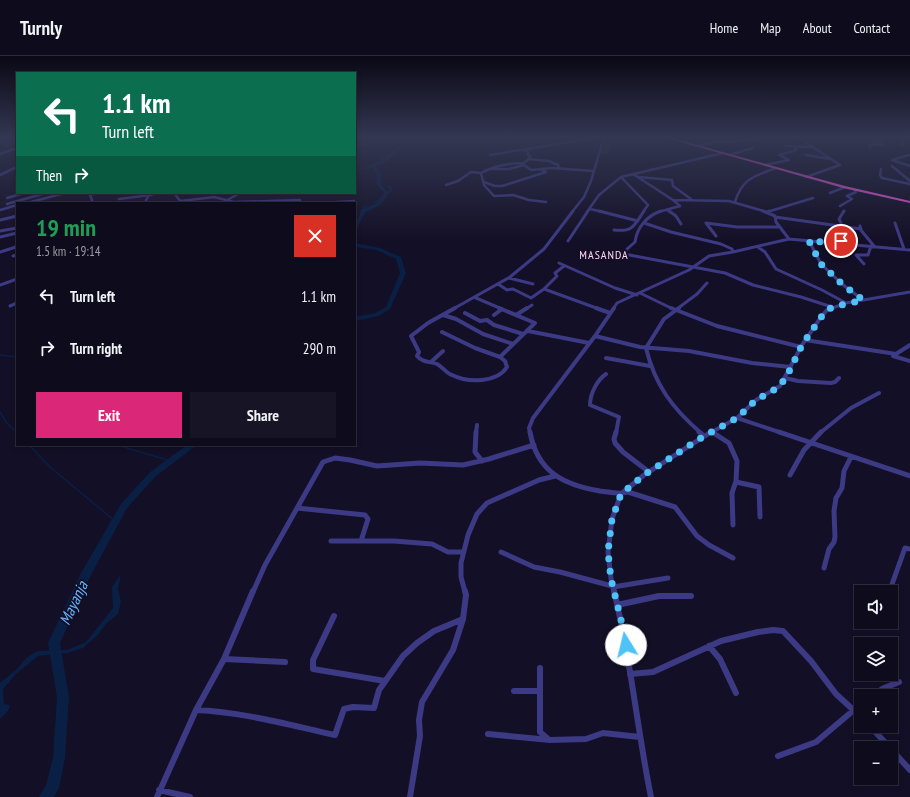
<!DOCTYPE html>
<meta charset="utf-8">
<style>
body{margin:0;font-family:"PT Sans Narrow",sans-serif;background:#171425;color:#f1f3f6;height:100vh;display:flex;flex-direction:column;font-size:15px;white-space:nowrap}
*{box-sizing:border-box;margin:0}
p{font-size:13px;color:#9b9ba3}
.icon{flex:none;width:22px;height:22px;fill:none;stroke:currentColor;stroke-width:2;stroke-linecap:round;stroke-linejoin:round}
.map{position:relative;flex:1;overflow:hidden}
.details{position:absolute;left:16px;top:146px;width:340px;height:244px;display:flex;flex-direction:column;background:#0e0b1c;border-radius:0px;box-shadow:0 2px 6px #0003,0 0 0 1px #2e2b3b}
.details>*{flex:none}
.hud{position:absolute;left:16px;top:16px;width:340px;height:122px;border-radius:0px;box-shadow:0 2px 6px #0003,0 0 0 1px #2e2b3b;background:#0b6e4f;color:#fff;overflow:hidden}
.buttons{position:absolute;left:854px;top:529px;display:grid;gap:8px}
.buttons a{display:grid;place-items:center;width:44px;height:44px;border-radius:0px;background:#0e0b1c;box-shadow:0 2px 6px #0003,0 0 0 1px #2e2b3b;font-size:20px}
.pin{position:absolute;display:grid;place-items:center;width:34px;height:34px;color:#fff;margin:-17px;border:2px solid #fff;border-radius:50%;box-shadow:0 1px 4px #0007}
.me{position:absolute;width:44px;margin:-22px;rotate:351deg;stroke-linejoin:round;filter:drop-shadow(0 0 3px #0008)}
.turn{display:flex;align-items:center;gap:14px;height:84px;padding:0 20px;font-size:18px}
.turn .icon{width:52px;height:52px;stroke-width:2.5}
.turn b{display:block;font-size:28px;line-height:34px}
.then{display:flex;align-items:center;height:38px;padding:0 20px;background:#0003;gap:8px;font-size:15px}
.round{display:grid;place-items:center;flex:none;width:42px;height:42px;border-radius:0px;background:#171425}
.summary{display:flex;align-items:center;justify-content:space-between;height:68px;padding:0 20px}
h1{font-size:24px;font-weight:800;line-height:30px;color:#1e9e55}
.primary-button{display:flex;gap:8px;margin-top:auto;padding:8px 20px}
.primary-button a{flex:1;height:46px;border-radius:0px;background:#db2777;color:#fff;font-size:16px;font-weight:800;line-height:46px;text-align:center}
.primary-button a+a{background:#171425;color:#f1f3f6}
ul{padding:0;list-style:none}
li{display:flex;align-items:center;gap:12px;height:52px;padding:0 20px}
li div{flex:1}
li b{display:block;font-size:15px}
li em{font-style:normal}
header{display:flex;align-items:center;gap:24px;box-sizing:border-box;height:56px;padding:0 20px;background:#0e0b1c;border-bottom:1px solid #2e2b3b}
header strong{font-size:19px}
nav{display:flex;gap:22px;margin-inline-start:auto;font-size:14px}
.map>svg:first-child{display:block}
</style>
<header>
<strong>Turnly</strong>
<nav><a>Home</a><a>Map</a><a>About</a><a>Contact</a></nav>
</header>
<div class="map">
<svg width="910" height="741" viewBox="0 0 910 741">
<rect width="100%" height="100%" fill="#130f26"/>
<path fill="#12302f" d="M606 81H615L610 97 601 98Z"/>
<path fill="#0a1f44" d="M388 81 403 84 406 87 391 100H384L383 107 376 110 382 119 379 122 381 123 378 127 392 131 391 136 378 146 370 147 365 151 360 163 357 166 362 165 358 167 355 174V166L359 162 364 150 378 144 390 134 387 130 375 127 376 123 380 120 376 117V114L373 111H370L364 115 368 110 381 105 380 104 382 102 380 101 381 99 389 98 404 87 402 84 390 83Z
M121 518 118 533 121 545 118 558 106 568 97 580 83 592 67 597 38 600 16 618 3 633 4 648 10 649 8 655 0 663V627L17 613 26 602 37 595 67 594 86 586 113 552 112 531Z"/>
<g fill="none" stroke-linecap="round" stroke-linejoin="round">
<path stroke="#0a1f44" stroke-width="1" d="M355 87 368 89 371 83 390 82
M355 89H367
M404 89 420 88 440 91
M357 92 361 89"/>
<path stroke="#0a1f44" stroke-width="1.5" d="M0 299 17 301
M0 356 6 366 17 377
M29 389 50 411 115 465
M117 389 171 405"/>
<path fill="#0a1f44" fill-rule="evenodd" d="M396 93 399 94 385 106 376 110 381 119V129L388 136C385 148 376 152 365 156L358 171 355 173V165L359 161 361 154 379 146 384 136 377 129V119L372 109 383 104Z
M355 187 380 192 401 201 406 217 390 253 379 260 355 265V261L375 257 386 251 400 217 396 203 376 194 355 191Z
M187 389H197L156 420 127 452 90 521 60 587 69 641 65 702 59 732 54 741H39L46 729 53 702 57 641 48 587 81 517 121 448 150 416Z"/>
<path stroke="#3d3a85" stroke-width="2.5" d="M0 81H3
M798 81 840 109 806 121
M901 81 903 82 902 89
M908 81H910
M696 90 715 86H734L765 81
M786 90 813 91
M870 91V88L883 89 872 81
M524 94 528 96V99L530 100 529 103
M0 98 17 92
M490 99 601 81
M729 99 753 92
M806 99 830 103
M892 104 910 110
M892 104 909 99
M524 107 529 103 549 105 558 109 559 112
M524 109 531 114 552 112 594 115
M765 109 789 104 779 99 794 95 796 93 795 91
M892 110 910 125
M881 113 880 119 882 122 910 128
M481 117C494 110 509 107 524 107V109L509 113H492
M633 118 673 144 729 145 767 156
M0 119 17 111
M639 121 672 124 673 130 691 143
M484 126 495 130H502L546 116 541 113
M446 129 458 125 471 116 481 117 484 129 494 140 513 139 529 144 546 146
M174 137 181 146
M830 137 845 131
M7 142 24 137
M119 143 150 139
M229 143 240 137
M181 145 214 141 234 146 300 144 299 147
M337 146 354 145
M735 146C742 122 755 120 776 112
M27 147 65 137
M93 147 90 139 97 137
M145 147 148 140 156 137
M167 147 181 146
M7 148 46 137
M840 150 852 143 847 140 856 136 855 134
M590 153 603 156
M0 154 17 149
M667 154 671 156
M572 156 584 141 591 125 604 81
M587 156 599 139 621 121
M643 156 648 149 621 121 723 97
M658 156 680 150 673 144
M767 156 813 142
M843 156 844 155"/>
<path stroke="#3d3a85" stroke-width="3" d="M599 155 638 165
M661 155C647 160 637 171 635 186L626 194 624 198 725 217 753 229 801 241 832 251
M669 155 676 160 681 168
M763 155 775 160 776 166 789 183
M767 156 769 155
M775 161 861 173 860 170
M0 164 17 160
M895 167 904 193
M840 171 841 167 839 163 844 155
M860 173 874 190
M614 174C633 176 634 170 644 155
M0 175 17 172
M716 180 706 167 737 171H780
M836 180 841 184 840 187
M0 181 17 177
M568 185 588 155
M809 185 821 208 842 228 863 244
M758 191 765 196 776 213 822 234 846 247
M0 196 16 191
M733 196 789 183 910 194
M13 200 17 199
M559 207 615 232 637 239
M864 208 856 199H868L871 190
M509 222 533 228
M498 228 507 234 513 233 531 242 544 233 557 220 555 217 564 210
M0 229 17 223
M544 233 599 253
M640 237 673 253
M476 242 502 253
M10 250 17 247
M453 253 510 221 544 193 573 155
M526 253 532 249
M613 253 617 247 689 214 709 200 733 196 732 193 721 188 671 176 644 167
M677 253 697 238 707 227
M830 253 846 247 910 236"/>
<path stroke="#3d3a85" stroke-width="4" d="M499 252 535 267 500 301
M596 252 610 257
M671 252 717 270 801 291
M679 252 664 263 646 292C655 329 672 352 701 377
M465 257 480 265 487 264 494 269 523 278
M443 259 456 263 483 278 513 288
M494 259 502 253
M516 259 527 252
M528 275 589 287
M442 276 475 292 500 301 505 305 507 311C497 327 468 327 452 319 446 317 443 311 437 308 429 305 423 307 417 300L419 296 411 280 428 267 455 252
M595 280 640 291 689 295 752 307 791 311
M805 284 896 298 910 289
M893 300 910 305
M606 302 650 310
M431 306 443 295
M606 318C597 324 590 338 590 349L619 361 616 377
M785 322 798 325 831 327 835 326 839 322
M737 362 782 377
M711 375 714 377
M476 377 477 369
M530 377 529 372 533 362 595 280 614 252
M710 377 737 362 756 344 780 330 802 289 821 261 827 254 833 252
M820 377 851 352 879 337"/>
<path stroke="#3d3a85" stroke-width="5" d="M476 376 475 396 482 405
M530 376C537 416 564 429 600 435 610 436 619 439 628 436L675 451 697 480 709 489 733 502
M616 376 614 383 615 387 623 396 649 416
M699 376 704 380
M712 376 729 387 737 405 736 425 732 437 733 469
M779 376 910 420
M790 419 804 394 821 376
M736 426 759 431 760 461
M297 452 365 459 368 463 361 485
M331 485H394L432 488 448 496H463
M501 496 534 511 560 516 612 530
M824 512 829 493 834 486 835 481 834 455 836 442 842 432 844 415 851 401
M613 531 668 522
M891 531 905 492 910 493
M253 536 265 509 323 406 335 402 350 404 377 410 420 407 463 409 489 403 534 389
M465 536 461 521V507L468 479 477 458 487 447 539 424 555 420
M614 536 611 523 608 496 612 463 621 438 644 419 711 376"/>
<path stroke="#3d3a85" stroke-width="6" d="M614 535C631 603 637 673 651 741
M617 549 659 540H691
M334 560 313 604V613L385 625
M709 590 720 603 736 637
M224 603 285 606
M540 612V676L548 683
M630 618 653 616 721 585 758 576 773 574 783 575 811 605 836 638 861 661
M514 635H540
M871 640 884 632 899 626
M196 654C243 656 289 669 335 679L344 653 353 651 374 652 379 634 403 600 417 587 434 575 463 563
M870 670 890 692
M488 678 550 684 586 683 603 677 640 681
M891 693 910 714
M778 700 816 686 861 648
M159 734 190 741
M157 741 196 654 224 603 253 535
M410 741 420 680 419 664 422 646 453 594 463 563 466 539 465 535"/>
<path fill="#e055d1" fill-rule="evenodd" d="M663 81H668L845 130 910 145V147L843 132Z"/>
</g>
<linearGradient id="sky" x2="0" y2="1"><stop stop-color="#0a0815"/><stop offset="0.44" stop-color="#333752"/><stop offset="1" stop-color="#333752" stop-opacity="0"/></linearGradient>
<rect width="910" height="185" fill="url(#sky)"/>
<g fill="none" stroke-linecap="round" stroke-linejoin="round">
<path stroke="#4fc3f7" stroke-width="7" stroke-dasharray="0 12.6" d="M626 589 622 568 611 523 608 496 612 463 621 438 644 419 704 380 737 362 756 344 777 332 786 322 802 289 824 257 832 251 863 244 842 228 821 208 809 185 840 187 841 185"/>
</g>
<g text-anchor="middle" dominant-baseline="central" stroke-width="4" stroke-linejoin="round" paint-order="stroke">
<g font-size="12" letter-spacing="1" fill="#ffd6f0" stroke="#130f26">
<text x="604" y="198">MASANDA</text>
</g>
<g font-size="16" font-style="italic" fill="#62b6ff" stroke="#130f26">
<text transform="translate(73 547) rotate(-65)">Mayanja</text>
</g>
</g>
</svg>
<div class="buttons">
<a><svg class="icon" aria-label="sound" viewBox="0 0 24 24"><path d="M4 9h4l5-4v14l-5-4H4zM17 9q2 3 0 6"/></svg></a>
<a><svg class="icon" aria-label="layers" viewBox="0 0 24 24"><path d="M12 4l9 5-9 5-9-5zM3 14l9 5 9-5"/></svg></a>
<a>+</a>
<a>−</a>
</div>
<div class="pin" style="left:841px;top:185px;background:#d93025"><svg class="icon" aria-label="arrive" viewBox="0 0 24 24"><path d="M6 21V4h12l-3 4 3 4H6"/></svg></div>
<svg class="me" style="left:626px;top:589px" viewBox="-20 -20 40 40"><circle r="19" fill="#fff"/><path d="M0-13L10 11 0 6-10 11z" fill="#4fc3f7"/></svg>
<div class="hud">
<div class="turn"><svg class="icon" aria-label="left" viewBox="0 0 24 24"><path d="M17 20v-9H6M10 6l-5 5 5 5"/></svg><div><b>1.1 km</b>Turn left</div></div>
<div class="then">Then<svg class="icon" aria-label="right" viewBox="0 0 24 24"><path d="M7 20v-9h11M14 6l5 5-5 5"/></svg></div>
</div>
<section class="details">
<div class="summary"><div><h1>19 min</h1><p>1.5 km · 19:14</p></div><a class="round" style="background:#d93025;color:#fff"><svg class="icon" aria-label="close" viewBox="0 0 24 24"><path d="M6 6l12 12M18 6L6 18"/></svg></a></div>
<ul>
<li><svg class="icon" aria-label="left" viewBox="0 0 24 24"><path d="M17 20v-9H6M10 6l-5 5 5 5"/></svg><div><b>Turn left</b></div><em>1.1 km</em></li>
<li><svg class="icon" aria-label="right" viewBox="0 0 24 24"><path d="M7 20v-9h11M14 6l5 5-5 5"/></svg><div><b>Turn right</b></div><em>290 m</em></li>
</ul>
<div class="primary-button"><a>Exit</a><a>Share</a></div>
</section>
</div>
